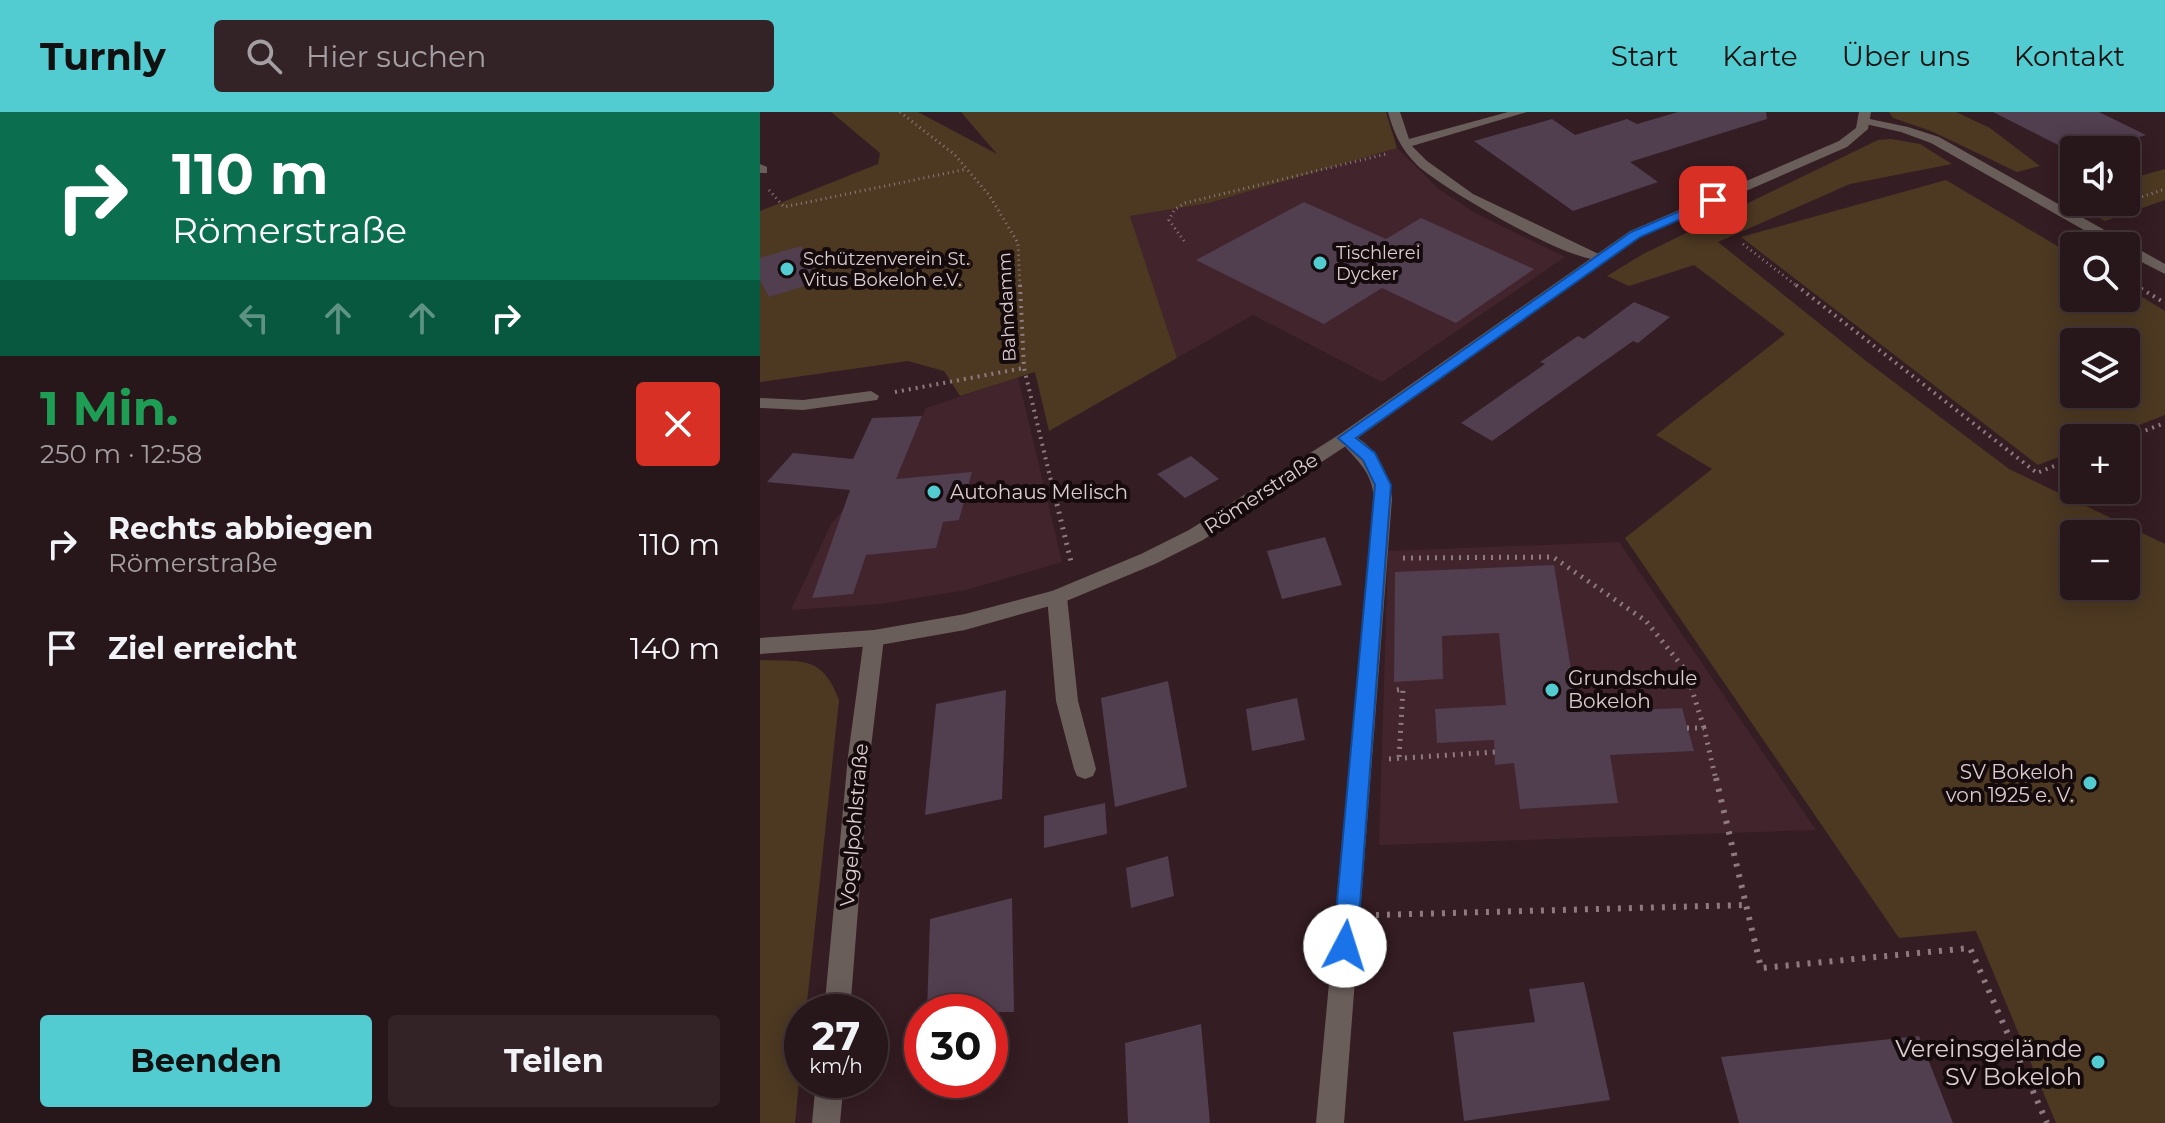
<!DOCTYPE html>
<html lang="de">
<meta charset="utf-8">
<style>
body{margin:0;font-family:Montserrat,sans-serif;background:#332327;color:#f1f3f6;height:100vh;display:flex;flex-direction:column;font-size:30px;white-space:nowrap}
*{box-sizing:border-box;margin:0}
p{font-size:26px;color:#a49fa2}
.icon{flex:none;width:44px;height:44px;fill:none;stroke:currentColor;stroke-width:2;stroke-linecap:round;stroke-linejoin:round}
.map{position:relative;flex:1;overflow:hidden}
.details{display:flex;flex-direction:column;background:#27161a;width:760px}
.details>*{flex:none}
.guide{background:#0b6e4f;color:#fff;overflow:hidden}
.controls{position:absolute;left:1300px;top:24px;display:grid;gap:16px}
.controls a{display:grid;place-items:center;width:80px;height:80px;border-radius:8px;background:#27161a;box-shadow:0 4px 20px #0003,0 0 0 2px #433539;font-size:40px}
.speed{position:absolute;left:24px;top:882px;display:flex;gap:16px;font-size:40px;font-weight:700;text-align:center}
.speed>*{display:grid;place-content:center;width:104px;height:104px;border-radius:50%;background:#27161a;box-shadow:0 4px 20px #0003,0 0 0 2px #433539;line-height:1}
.speed small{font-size:20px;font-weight:400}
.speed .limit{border:12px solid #d22;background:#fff;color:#111}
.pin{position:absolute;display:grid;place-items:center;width:68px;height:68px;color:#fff;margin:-34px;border-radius:16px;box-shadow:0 4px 12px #0006}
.me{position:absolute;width:88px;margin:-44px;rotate:5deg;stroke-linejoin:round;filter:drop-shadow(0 0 6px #0008)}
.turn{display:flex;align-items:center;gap:28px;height:168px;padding:0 40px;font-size:36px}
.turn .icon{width:104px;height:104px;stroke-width:2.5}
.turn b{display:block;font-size:56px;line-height:68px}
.lanes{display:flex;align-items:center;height:76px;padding:0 40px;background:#0003;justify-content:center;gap:40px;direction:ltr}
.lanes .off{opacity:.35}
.round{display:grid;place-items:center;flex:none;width:84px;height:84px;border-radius:8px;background:#332327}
.summary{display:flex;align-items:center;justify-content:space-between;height:136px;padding:0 40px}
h1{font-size:48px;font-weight:700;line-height:60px;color:#1e9e55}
.action{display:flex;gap:16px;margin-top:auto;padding:16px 40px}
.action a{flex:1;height:92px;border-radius:8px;background:#52ccd0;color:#111;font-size:32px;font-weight:700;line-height:92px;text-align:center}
.action a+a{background:#332327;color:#f1f3f6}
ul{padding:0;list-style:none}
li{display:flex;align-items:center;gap:24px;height:104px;padding:0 40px}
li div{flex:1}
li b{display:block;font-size:30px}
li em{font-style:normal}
header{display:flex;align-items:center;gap:48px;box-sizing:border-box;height:112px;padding:0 40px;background:#52ccd0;color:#111}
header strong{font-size:38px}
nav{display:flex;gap:44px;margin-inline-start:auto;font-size:28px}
.search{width:560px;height:72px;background:#332327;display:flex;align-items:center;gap:20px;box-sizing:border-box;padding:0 28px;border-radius:8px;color:#a49fa2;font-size:30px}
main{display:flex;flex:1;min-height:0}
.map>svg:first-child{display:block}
</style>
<header>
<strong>Turnly</strong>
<div class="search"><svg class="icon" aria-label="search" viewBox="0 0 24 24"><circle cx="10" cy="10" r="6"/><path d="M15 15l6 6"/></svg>Hier suchen</div>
<nav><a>Start</a><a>Karte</a><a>Über uns</a><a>Kontakt</a></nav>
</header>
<main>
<section class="details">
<div class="guide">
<div class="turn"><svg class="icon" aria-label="right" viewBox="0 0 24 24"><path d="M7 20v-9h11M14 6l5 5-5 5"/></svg><div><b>110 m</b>Römerstraße</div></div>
<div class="lanes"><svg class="icon off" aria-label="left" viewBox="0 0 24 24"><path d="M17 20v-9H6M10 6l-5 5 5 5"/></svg><svg class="icon off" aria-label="ahead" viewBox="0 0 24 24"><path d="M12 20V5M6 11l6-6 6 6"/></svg><svg class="icon off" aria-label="ahead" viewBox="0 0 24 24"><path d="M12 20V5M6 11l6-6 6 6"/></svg><svg class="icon" aria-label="right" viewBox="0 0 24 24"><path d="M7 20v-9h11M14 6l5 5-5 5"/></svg></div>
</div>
<div class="summary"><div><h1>1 Min.</h1><p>250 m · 12:58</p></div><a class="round" style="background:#d93025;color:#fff"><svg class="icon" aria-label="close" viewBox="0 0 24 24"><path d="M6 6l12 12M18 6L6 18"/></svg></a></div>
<ul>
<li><svg class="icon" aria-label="right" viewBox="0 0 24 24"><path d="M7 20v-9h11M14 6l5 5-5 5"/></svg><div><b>Rechts abbiegen</b><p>Römerstraße</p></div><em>110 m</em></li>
<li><svg class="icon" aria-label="arrive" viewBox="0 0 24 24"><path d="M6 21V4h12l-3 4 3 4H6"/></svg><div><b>Ziel erreicht</b></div><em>140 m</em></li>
</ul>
<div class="action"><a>Beenden</a><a>Teilen</a></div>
</section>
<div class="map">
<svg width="1405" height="1011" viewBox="0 0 1405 1011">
<rect width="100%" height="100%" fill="#341d23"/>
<path fill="#42242c" d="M637 36 680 78 717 102 805 145 622 270 493 203 417 246 370 104 449 91Z
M258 265 302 450 206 478 120 492 31 498 71 412 129 345 145 344 166 296Z
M859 430 1056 718 619 733 628 439Z"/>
<path fill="#4d3922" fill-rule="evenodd" d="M71 0H158L237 42 201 0H626L637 36 449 91 370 104 417 246 289 319 275 260 200 284 184 259 148 249 0 270V99L118 52 120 41Z
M1129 0H1196L1230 16 1280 54 1257 60 1171 19 1133 6Z
M1131 27 1160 32 1192 52 1090 72 958 130 1106 249 1249 357 1405 432V1011H1296L1216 819 1139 826 865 426 952 357 896 323 1025 222 934 153 869 174 847 164 883 142 1118 28ZM1314 422H1366V474H1314Z
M1405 57V88L1345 109 1304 86 1314 83V90H1366V68Z
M1186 68 1314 144V186H1366V175L1405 199V303L1346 326H1314V339L1278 353 981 125ZM1314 230H1366V282H1314Z
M0 548C43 550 62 543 79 588L46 900H42V939L35 1011H0Z"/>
<path fill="#513e4f" d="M918 0H1006L1007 7 870 50 898 70 813 99 714 29 792 7 815 23 867 7 877 12Z
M1233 0H1339L1386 23 1336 38H1314V41Z
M544 90 626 127 661 106 774 157 696 211 622 176 564 212 436 148Z
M41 134 61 169 9 185 0 168V146Z
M874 190 910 205 878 231 873 229 732 329 701 311 785 252 780 250 818 224 824 227Z
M162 304 136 367 212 360 199 408 183 410 176 436 106 443 93 482 52 486 90 378 7 370 33 341 93 347 112 306Z
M431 344 459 367 425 386 397 362Z
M565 425 582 473 522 487 507 439Z
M794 453 818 600 922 596 934 639 850 643 858 691 760 697 754 651 735 653 734 628 677 631 675 597 746 593 739 521 682 524 683 567 634 570 635 460Z
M408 569 427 675 355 695 341 586Z
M246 578 242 687 165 703 176 592Z
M537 586 545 628 492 639 486 597Z
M345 691 347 722 284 736V704Z
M408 744 414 784 371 796 366 756Z
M252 786 254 900H167L170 807Z
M824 870 850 988 704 1009 693 920 775 910 769 877Z
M441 912 450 1011H368L365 931Z
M1159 924 1193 1011H979L961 945Z"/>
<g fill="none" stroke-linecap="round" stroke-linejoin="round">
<path stroke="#8e7b7f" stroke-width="3" stroke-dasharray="1 4" stroke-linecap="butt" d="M140 0 195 43 229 83 258 131 260 175
M9 78 24 95 207 57
M1349 96 1405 77
M424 129 409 108 414 98 425 91 626 42
M983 132 1038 175
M1366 168 1378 175"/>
<path stroke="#8e7b7f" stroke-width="4" stroke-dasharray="2 5" stroke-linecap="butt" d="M260 173 264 256 297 394
M1036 173 1277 361 1314 346
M1375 173 1405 191
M135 280 264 256
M1366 326 1405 311"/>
<path stroke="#8e7b7f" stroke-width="5" stroke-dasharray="2 6" stroke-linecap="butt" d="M297 392 312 454
M643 446 793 445 886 509 926 559 944 616
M637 578 643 577 639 646
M927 616H944L956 668
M629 647 735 640"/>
<path stroke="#8e7b7f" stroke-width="6" stroke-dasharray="3 8" stroke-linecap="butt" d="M956 666 1001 856 1210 836 1287 1011
M616 803 985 793"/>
<path fill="#6a5e5a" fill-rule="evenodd" d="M1306 44 1314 51V67L1310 66 1300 48Z
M1320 90H1334L1320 110H1310L1308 107Z
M297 478 304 480 307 485 318 589 336 657 333 664 325 667 317 664 314 657 296 589 287 485 290 480Z"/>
<path fill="#6a5e5a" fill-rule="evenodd" d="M628 0H640L649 27 748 0H767L652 34 667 49 713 82 847 146C827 162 678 74 657 53 641 37 634 22 628 0Z
M1105 6 1148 15 1179 25 1405 152V162L1366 142V134H1352L1171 31 1141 20 1101 11V7Z
M0 52 7 55V61H0Z
M111 279 119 284 117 288 43 298 0 296V286L43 288Z
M586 321C613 328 630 361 632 387L584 1011H556L614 387C612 357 595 348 578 326Z
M114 518 121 520 124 526 110 644 90 900H64L88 644 104 526 107 520Z
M56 968H84L80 1011H52Z"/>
<path fill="#6a5e5a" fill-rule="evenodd" d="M1099 0H1111L1108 17 1087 35 880 125 592 330 443 428 395 452 304 490 205 518 114 534 0 542V526L114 518 205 502 292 479 381 442 429 418 580 322 870 119 1079 29 1096 16Z"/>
</g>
<path fill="#1a73e8" stroke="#114b97" stroke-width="2" d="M953 85 957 86V91L880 125 596 326 615 341 631 373 597 834 593 842 585 845 577 842 573 834 615 373 603 348 578 326 871 120Z"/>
<g fill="#52ccd0" stroke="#150b0d" stroke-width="3">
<circle cx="560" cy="151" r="8"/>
<circle cx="27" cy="157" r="8"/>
<circle cx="174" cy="380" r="8"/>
<circle cx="792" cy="578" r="8"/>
<circle cx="1330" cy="671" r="8"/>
<circle cx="1338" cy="950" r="8"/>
</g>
<g text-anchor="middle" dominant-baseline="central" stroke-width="8" stroke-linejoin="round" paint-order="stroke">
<g font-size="18" fill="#ddcdd0" stroke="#150b0d" text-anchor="start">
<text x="576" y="141">Tischlerei<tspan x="576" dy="21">Dycker</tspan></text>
<text x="43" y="147">Schützenverein St.<tspan x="43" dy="21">Vitus Bokeloh e.V.</tspan></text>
</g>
<g font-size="18" fill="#ddcdd0" stroke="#150b0d">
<text transform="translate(247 195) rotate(-93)">Bahndamm</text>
</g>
<g font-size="20" fill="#ddcdd0" stroke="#150b0d" text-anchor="start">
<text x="190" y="380">Autohaus Melisch</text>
<text x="808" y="566">Grundschule<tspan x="808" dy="23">Bokeloh</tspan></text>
<text x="1314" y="660" text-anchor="end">SV Bokeloh<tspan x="1314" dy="23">von 1925 e. V.</tspan></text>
</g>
<g font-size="20" fill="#ddcdd0" stroke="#150b0d">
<text transform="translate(501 381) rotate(-33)">Römerstraße</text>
<text transform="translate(94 713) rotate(-85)">Vogelpohlstraße</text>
</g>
<g font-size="24" fill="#ddcdd0" stroke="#150b0d" text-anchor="end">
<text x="1322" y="936">Vereinsgelände<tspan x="1322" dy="28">SV Bokeloh</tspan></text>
</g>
</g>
</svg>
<div class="controls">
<a><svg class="icon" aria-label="sound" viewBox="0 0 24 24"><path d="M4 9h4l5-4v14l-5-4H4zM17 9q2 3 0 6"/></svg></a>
<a><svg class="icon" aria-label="search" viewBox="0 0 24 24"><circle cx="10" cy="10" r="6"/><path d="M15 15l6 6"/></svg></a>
<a><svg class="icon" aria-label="layers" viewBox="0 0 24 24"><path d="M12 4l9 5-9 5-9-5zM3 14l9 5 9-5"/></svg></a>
<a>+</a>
<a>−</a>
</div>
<div class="speed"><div>27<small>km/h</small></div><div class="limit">30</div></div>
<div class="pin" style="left:953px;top:88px;background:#d93025"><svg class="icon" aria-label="arrive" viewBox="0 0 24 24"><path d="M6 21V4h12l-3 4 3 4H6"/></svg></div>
<svg class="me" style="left:585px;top:834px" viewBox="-20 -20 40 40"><circle r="19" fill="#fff"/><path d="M0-13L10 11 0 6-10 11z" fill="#1a73e8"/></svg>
</div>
</main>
